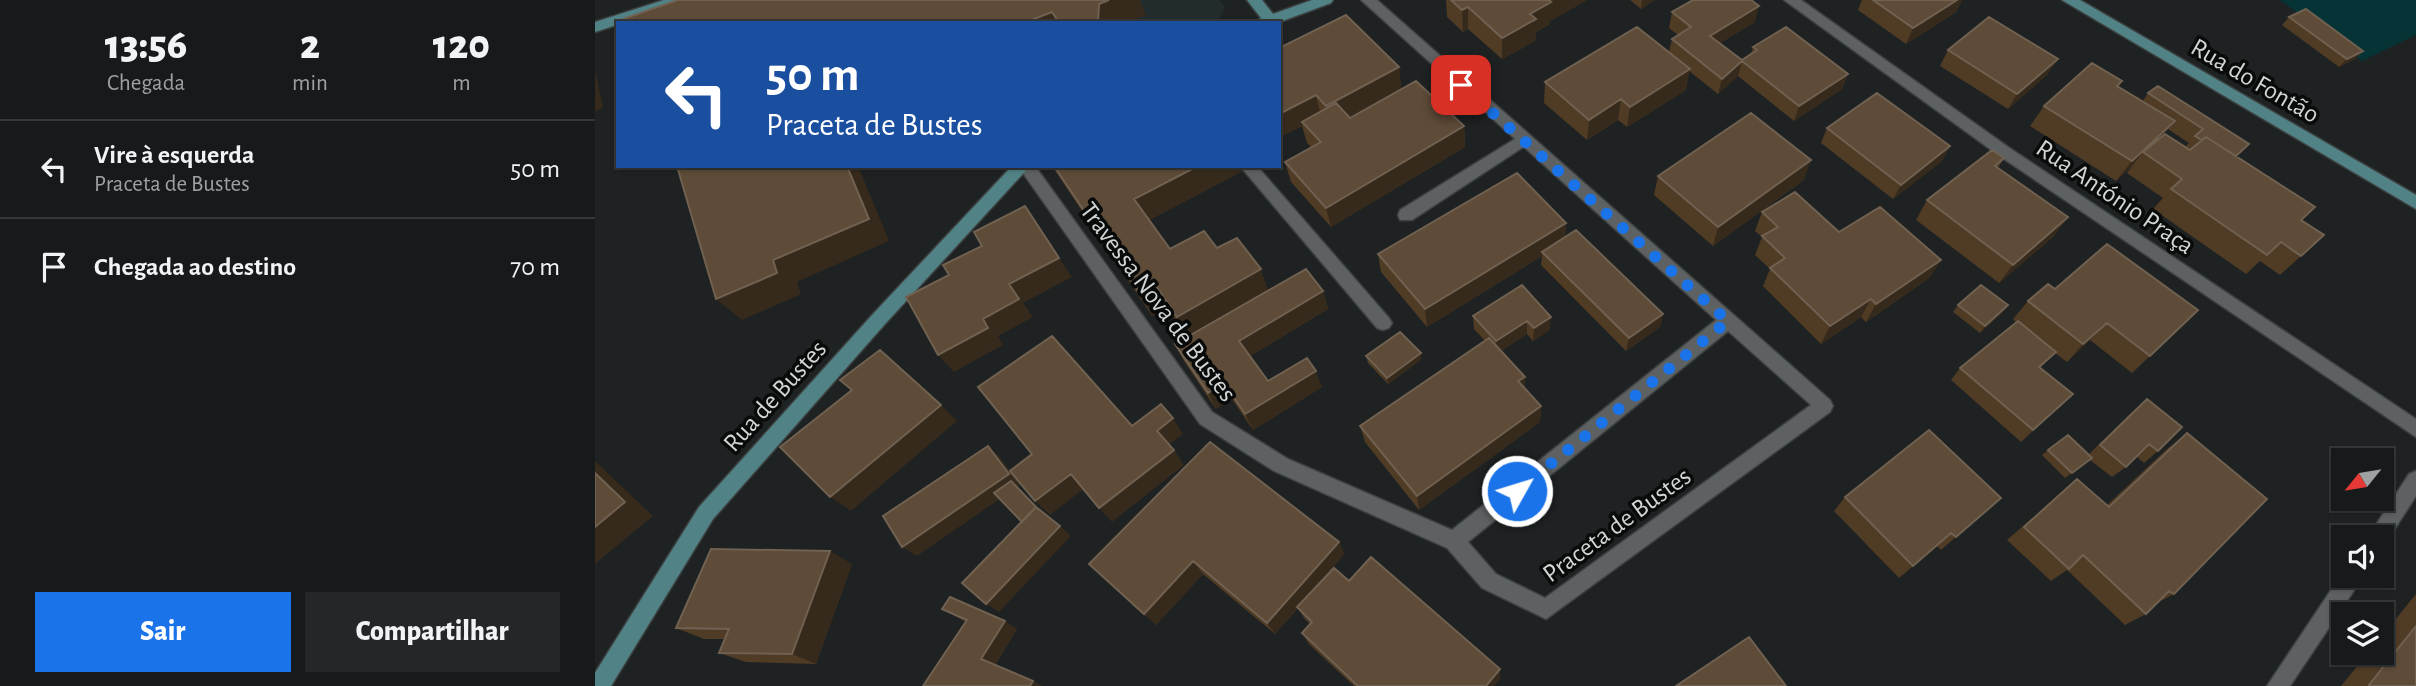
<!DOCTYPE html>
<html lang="pt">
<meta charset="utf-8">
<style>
body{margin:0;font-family:"Alegreya Sans",sans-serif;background:#232727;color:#f1f3f6;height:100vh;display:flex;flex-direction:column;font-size:26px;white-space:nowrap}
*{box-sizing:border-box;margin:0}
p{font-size:23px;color:#9ea1a2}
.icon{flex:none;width:38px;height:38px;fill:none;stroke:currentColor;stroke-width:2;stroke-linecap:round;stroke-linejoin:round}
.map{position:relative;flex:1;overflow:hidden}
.details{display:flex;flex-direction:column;background:#161a1a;width:595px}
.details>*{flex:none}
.hud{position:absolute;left:21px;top:21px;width:665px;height:147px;border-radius:0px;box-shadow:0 2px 5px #0004,0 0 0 2px #353839;background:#1a4fa0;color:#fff;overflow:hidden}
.needle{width:46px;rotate:240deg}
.fabs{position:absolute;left:1736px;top:448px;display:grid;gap:14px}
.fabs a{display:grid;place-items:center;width:63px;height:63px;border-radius:0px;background:#161a1a;box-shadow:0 2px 5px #0004,0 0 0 2px #353839;font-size:35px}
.pin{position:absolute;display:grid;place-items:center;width:60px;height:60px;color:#fff;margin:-30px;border-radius:14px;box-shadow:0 4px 10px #0006}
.me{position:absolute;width:77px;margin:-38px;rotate:51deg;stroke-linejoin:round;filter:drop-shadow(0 0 5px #0008)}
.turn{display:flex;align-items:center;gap:24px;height:147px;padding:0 35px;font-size:32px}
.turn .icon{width:91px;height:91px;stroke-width:2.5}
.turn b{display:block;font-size:49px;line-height:60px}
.eta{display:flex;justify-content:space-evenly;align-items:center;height:119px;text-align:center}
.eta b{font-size:42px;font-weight:800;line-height:49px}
.primary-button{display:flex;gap:14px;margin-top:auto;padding:14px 35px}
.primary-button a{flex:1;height:80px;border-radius:0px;background:#1a73e8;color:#fff;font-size:28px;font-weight:800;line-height:80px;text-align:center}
.primary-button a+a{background:#232727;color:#f1f3f6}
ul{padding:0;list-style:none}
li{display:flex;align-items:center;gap:21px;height:98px;padding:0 35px;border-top:2px solid #353839}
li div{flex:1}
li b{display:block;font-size:26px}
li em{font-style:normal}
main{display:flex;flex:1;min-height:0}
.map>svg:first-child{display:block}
</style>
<main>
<section class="details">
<div class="eta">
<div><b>13:56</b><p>Chegada</p></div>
<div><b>2</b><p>min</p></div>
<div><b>120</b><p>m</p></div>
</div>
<ul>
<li><svg class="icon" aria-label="left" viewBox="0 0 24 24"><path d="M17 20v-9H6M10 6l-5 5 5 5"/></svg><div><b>Vire à esquerda</b><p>Praceta de Bustes</p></div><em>50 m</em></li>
<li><svg class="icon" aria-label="arrive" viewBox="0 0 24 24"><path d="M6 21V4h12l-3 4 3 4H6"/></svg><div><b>Chegada ao destino</b></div><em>70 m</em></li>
</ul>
<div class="primary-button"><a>Sair</a><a>Compartilhar</a></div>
</section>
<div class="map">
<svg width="1821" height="686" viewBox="0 0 1821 686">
<rect width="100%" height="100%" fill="#1e2222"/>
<path fill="#222c2d" d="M259 0H624L630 7 622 23H271Z"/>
<path fill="#053336" d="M1685 0H1821V35L1767 61Z"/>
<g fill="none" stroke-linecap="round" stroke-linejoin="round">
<defs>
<path id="lane" d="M928 134 933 136 936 140 933 144 817 220H805L803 215 805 210Z
M645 166H662L794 318 797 323 794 328 788 330 782 328Z"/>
<path id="street" d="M766 0H782L1235 400 1238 406 1235 412 951 619 887 588 852 548 679 471 605 424 423 166H440L617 412 693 459 857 530 1121 320ZM1133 331 1216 405 950 598 901 574 873 542Z
M1189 0H1206L1416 149 1821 419V437L1406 157Z
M1821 471V496L1790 544 1787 545V537H1773L1814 474Z
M1748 572V576H1767L1764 583 1695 686H1672Z"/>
<path id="secondary" d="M69 0H91L89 3 0 32V22Z
M652 0H667L678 14 717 0H738L736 3 682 23H660L666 18Z
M1467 0H1485L1821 195V209Z
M417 166H435L290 324 118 519 16 686H0V673L104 507 278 314Z"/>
</defs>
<use href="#lane" stroke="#3d4040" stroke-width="3"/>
<use href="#street" stroke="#3d4040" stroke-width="3"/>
<use href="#secondary" stroke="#3d4040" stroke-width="3"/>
<use href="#lane" fill="#5d6162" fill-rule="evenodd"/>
<use href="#street" fill="#5d6162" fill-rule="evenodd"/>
<use href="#secondary" fill="#518386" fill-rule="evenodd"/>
</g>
<path fill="#503b25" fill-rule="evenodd" d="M851 0H992L955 21V24L941 32 940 41 907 59 873 29 868 32 852 17Z
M1035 0H1060L1046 9Z
M1267 0H1367L1361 12 1311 44 1263 10Z
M1077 12 1160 22 1125 43 1147 60 1156 54 1158 47 1253 74 1247 89 1199 121 1143 76 1123 94 1094 71 1091 90 1032 127 1023 120 992 140 949 103 950 82 1074 52 1077 39 1083 35 1074 28Z
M1694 17 1768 51 1760 59 1744 67 1687 25Z
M684 48 804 67 806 88 754 117 755 118 869 126 870 147 736 227 696 182 690 162 716 147 712 143Z
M1353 50 1453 74 1413 109 1345 66Z
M1527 81 1523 86 1548 101 1553 93 1563 86 1642 157 1706 220V256L1685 275 1665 261 1651 274 1558 209 1568 198 1532 173 1537 166 1521 181 1435 126 1449 106ZM1573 129 1594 143 1590 147 1566 137Z
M1232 128 1355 146 1347 161 1298 199 1226 143Z
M1409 158 1403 168 1473 217 1458 237 1404 283 1321 220 1332 200Z
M457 166H644L646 172 554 220 575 249 622 248 673 290 728 291 733 309 655 356 673 381 727 387 658 430 637 399 621 409 589 361 580 344 592 336 572 307 557 316Z
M1063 176 1209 180 1118 246 1059 195Z
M1167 212 1244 232 1346 260 1334 278 1271 322 1266 317 1226 344 1168 286 1175 269 1160 255 1167 237 1160 231Z
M971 223 970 237 1068 314 1065 327 1031 351 946 265 947 256 832 327 786 272 783 254Z
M1512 244 1555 356 1537 373 1495 340 1472 362 1460 353 1445 368 1478 394 1426 442 1356 380 1365 368 1421 322 1418 319 1433 301 1460 289Z
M927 285 955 330 938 341 932 334 906 351 930 377V389L946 406 945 422 824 510 770 442 765 426 890 341 879 329 878 316Z
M1363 305 1408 312 1385 333 1358 312Z
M826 353V360L793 384 773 363 771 356Z
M1552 399 1563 451 1549 463 1541 456 1531 467 1517 477 1495 460 1470 478 1447 455 1453 450 1494 454 1538 411Z
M1592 433 1579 594 1562 603 1551 614 1530 625 1472 570 1456 581 1412 540 1482 479 1512 505 1572 449Z
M1250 497 1406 498 1346 550 1342 546 1304 578 1239 511Z
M744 542 749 554 724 584 754 581 905 669V678L899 686H759L714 644 707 633 715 624 709 618 703 608 680 634 608 574 561 625 494 564Z
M257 564 221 664 151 662 124 653 130 639H109L81 628Z
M1821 594V686H1746L1773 653H1787V636Z
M347 609 422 629 400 665 328 686 371 622Z"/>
<path fill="#362a1c" d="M514 0H545L551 15 532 23H502L504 4Z
M955 0H992L955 21V24L941 32 940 41 907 59V38L935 14Z
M1047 0H1060L1046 9Z
M1362 0H1367L1361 12 1311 44 1318 28Z
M1164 6 1160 22 1111 52 1115 36Z
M873 7V29L868 32 867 10Z
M457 12 462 23H429Z
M1768 51 1760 59 1744 67 1752 59Z
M1463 59 1453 74 1413 109 1422 94Z
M1147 61 1143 76 1123 94 1127 79Z
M804 67 806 88 735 127 731 106Z
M1095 69 1091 90 1032 127 1035 107Z
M0 70 8 108 0 111Z
M1253 74 1247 89 1199 121 1204 106Z
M721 95 726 116 707 122 708 126 684 138V114Z
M1026 99 1023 120 992 140 994 120Z
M1580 121 1563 141 1548 152 1537 166 1521 181 1537 161Z
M869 126 870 147 736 227 731 208Z
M1355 146 1347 161 1298 199 1306 185Z
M1216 160 1209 180 1118 246 1123 227Z
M252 166H263L294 241 202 282 206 294 147 320 121 299 178 260Z
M603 166H644L646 172 551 222 539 199Z
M1473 217 1458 237 1404 283 1418 265Z
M971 223 970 242 947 252V256L832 327 830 309Z
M464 258 477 277 428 303 438 317 403 336 408 345 359 372 343 355 388 319 414 284Z
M1346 260 1334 278 1271 322 1281 304Z
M666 269 673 291 593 338 582 317Z
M561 286 572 307 557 316 545 294Z
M728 291 733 309 652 358 644 341Z
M1276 299 1266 317 1226 344 1235 326Z
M1413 305 1408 312 1385 333 1390 326Z
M1068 314 1065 327 1031 351 1034 338Z
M956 317 955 330 938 341 939 328Z
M932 321V334L901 354V341Z
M1512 323 1495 340 1472 362 1488 344Z
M826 353V360L793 384 792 378Z
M721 371 727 387 658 430 650 414Z
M930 377V393L923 381Z
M629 383 637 399 621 409 613 393Z
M346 405 362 421 256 511 235 497Z
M946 406 945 422 824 510 822 496Z
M578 418 588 434 572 446 562 431Z
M393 446 405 457 425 485 322 556 307 547Z
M579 450 589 465 517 522 504 508Z
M0 461 58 516 0 564Z
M476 474 490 488 455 515 440 501Z
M465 526 476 536 404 612 391 604Z
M744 542 749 554 680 634 672 623Z
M235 551 257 564 221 664 197 654Z
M598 561 608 574 561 625 549 614Z
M410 621 422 629 399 666 386 659Z
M905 669V678L899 686H891Z
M438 681 447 686H435Z"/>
<path fill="#5e4b38" stroke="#706151" stroke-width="2" d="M83 0H514L504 4 503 22 502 23H464L457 12 429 23H26L25 20Z
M856 0H955L954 1 956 2 935 14 941 19 907 38 873 7 867 10Z
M1098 0H1156L1164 6 1115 36 1147 60 1162 50 1158 47 1191 27 1253 74 1204 106 1147 61 1127 79 1077 39 1096 27 1077 12Z
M1278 0H1362L1318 28Z
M1711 9 1768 51 1752 59 1694 17Z
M751 15 804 67 731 106 721 95 684 114V48Z
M1394 17 1463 59 1422 94 1353 50Z
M1042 27 1095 69 1035 107 1026 99 994 120 950 82Z
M1497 63 1527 81 1522 86 1580 121 1537 161 1449 106Z
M821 81 869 126 731 208 690 162 726 142 707 122 741 103 755 118Z
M1563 86 1654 144 1641 156 1611 137 1607 140 1600 136 1608 129 1553 93Z
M1282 93 1355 146 1306 185 1232 128Z
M1156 113 1216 160 1123 227 1063 176Z
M1570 134 1595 150 1611 137 1720 207 1706 220 1729 235 1706 256 1686 242 1672 255 1576 189 1587 179 1548 152Z
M1397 150 1409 158 1400 166 1473 217 1418 265 1332 200Z
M82 166H252L274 219 178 260 182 273 121 299Z
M459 166H603L539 199 575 249 609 231 622 248 642 238 666 269 582 317 561 286 545 294Z
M922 173 971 223 830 309 783 254Z
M1200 192 1244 232 1285 207 1346 260 1281 304 1276 299 1235 326 1175 268 1190 258 1167 236 1183 227 1167 212Z
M430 206 464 258 414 284 424 299 388 319 393 328 343 355 311 297 354 275 348 265 387 246 379 232Z
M981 230 1068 314 1034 338 947 252Z
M1512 244 1603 310 1555 356 1512 323 1488 344 1433 301 1453 284 1460 289Z
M711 269 728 291 644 341 673 381 712 358 721 371 650 414 629 383 613 393 580 344Z
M927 285 956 317 939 328 932 321 901 341 878 316Z
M1386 285 1413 305 1390 326 1363 305Z
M1423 321 1461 352 1444 367 1478 394 1438 430 1365 368Z
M805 332 826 353 792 378 771 356Z
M457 336 537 426 566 404 578 418 562 431 579 450 504 508 476 474 440 501 415 471 437 454 383 387Z
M894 338 930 377 923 381 946 406 822 496 765 426Z
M285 350 346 405 235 497 185 447 257 390 245 380Z
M1552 399 1587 427 1563 451 1554 444 1531 467 1505 445Z
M1334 430 1406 498 1361 537 1356 533 1318 566 1250 497Z
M1592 433 1672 499 1579 594 1574 591 1551 614 1488 555 1474 569 1429 527 1482 479 1514 507Z
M1473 435 1497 458 1477 473 1453 450Z
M615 442 744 542 672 623 598 561 549 614 494 564Z
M393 446 414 474 307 547 288 516Z
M0 473 30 502 0 527Z
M416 481 444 510 441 507 427 522 399 493Z
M441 507 465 526 391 604 367 583Z
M116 549 235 551 197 654 124 653 134 629 81 628Z
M776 557 905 669 891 686H763L707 633 717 622 702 607 739 568 754 581Z
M355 597 410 621 386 659 438 681 435 686H328L372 620 347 609Z
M1821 626V686H1775L1774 685Z
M1154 637 1191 686H1081Z"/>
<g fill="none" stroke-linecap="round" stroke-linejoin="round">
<path stroke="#1a73e8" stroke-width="12" stroke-dasharray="0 21.6" d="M866 85 1133 321 922 491"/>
</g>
<g text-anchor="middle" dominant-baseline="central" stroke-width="7" stroke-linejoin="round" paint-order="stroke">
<g font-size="26" fill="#d2d5d5" stroke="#090b0b">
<text transform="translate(1660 81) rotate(30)">Rua do Fontão</text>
<text transform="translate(1520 197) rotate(34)">Rua António Praça</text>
<text transform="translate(563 302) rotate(53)">Travessa Nova de Bustes</text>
<text transform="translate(180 396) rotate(-48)">Rua de Bustes</text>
<text transform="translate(1022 525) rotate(-36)">Praceta de Bustes</text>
</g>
</g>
</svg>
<div class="fabs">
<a><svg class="needle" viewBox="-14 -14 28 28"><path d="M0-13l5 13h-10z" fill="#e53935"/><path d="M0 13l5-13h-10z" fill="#9ea1a2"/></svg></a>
<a><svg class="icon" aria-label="sound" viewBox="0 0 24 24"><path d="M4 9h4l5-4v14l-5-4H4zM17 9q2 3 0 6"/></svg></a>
<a><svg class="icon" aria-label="layers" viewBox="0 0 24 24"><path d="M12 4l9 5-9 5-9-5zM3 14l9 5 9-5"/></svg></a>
</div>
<div class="pin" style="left:866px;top:85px;background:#d93025"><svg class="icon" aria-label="arrive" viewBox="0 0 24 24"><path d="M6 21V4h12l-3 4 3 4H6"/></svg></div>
<svg class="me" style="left:922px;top:491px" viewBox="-20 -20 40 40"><circle r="17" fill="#1a73e8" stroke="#fff" stroke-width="3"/><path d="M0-11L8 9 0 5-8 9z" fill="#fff"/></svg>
<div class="hud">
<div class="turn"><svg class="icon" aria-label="left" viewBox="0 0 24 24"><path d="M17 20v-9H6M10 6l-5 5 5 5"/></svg><div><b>50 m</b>Praceta de Bustes</div></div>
</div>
</div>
</main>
